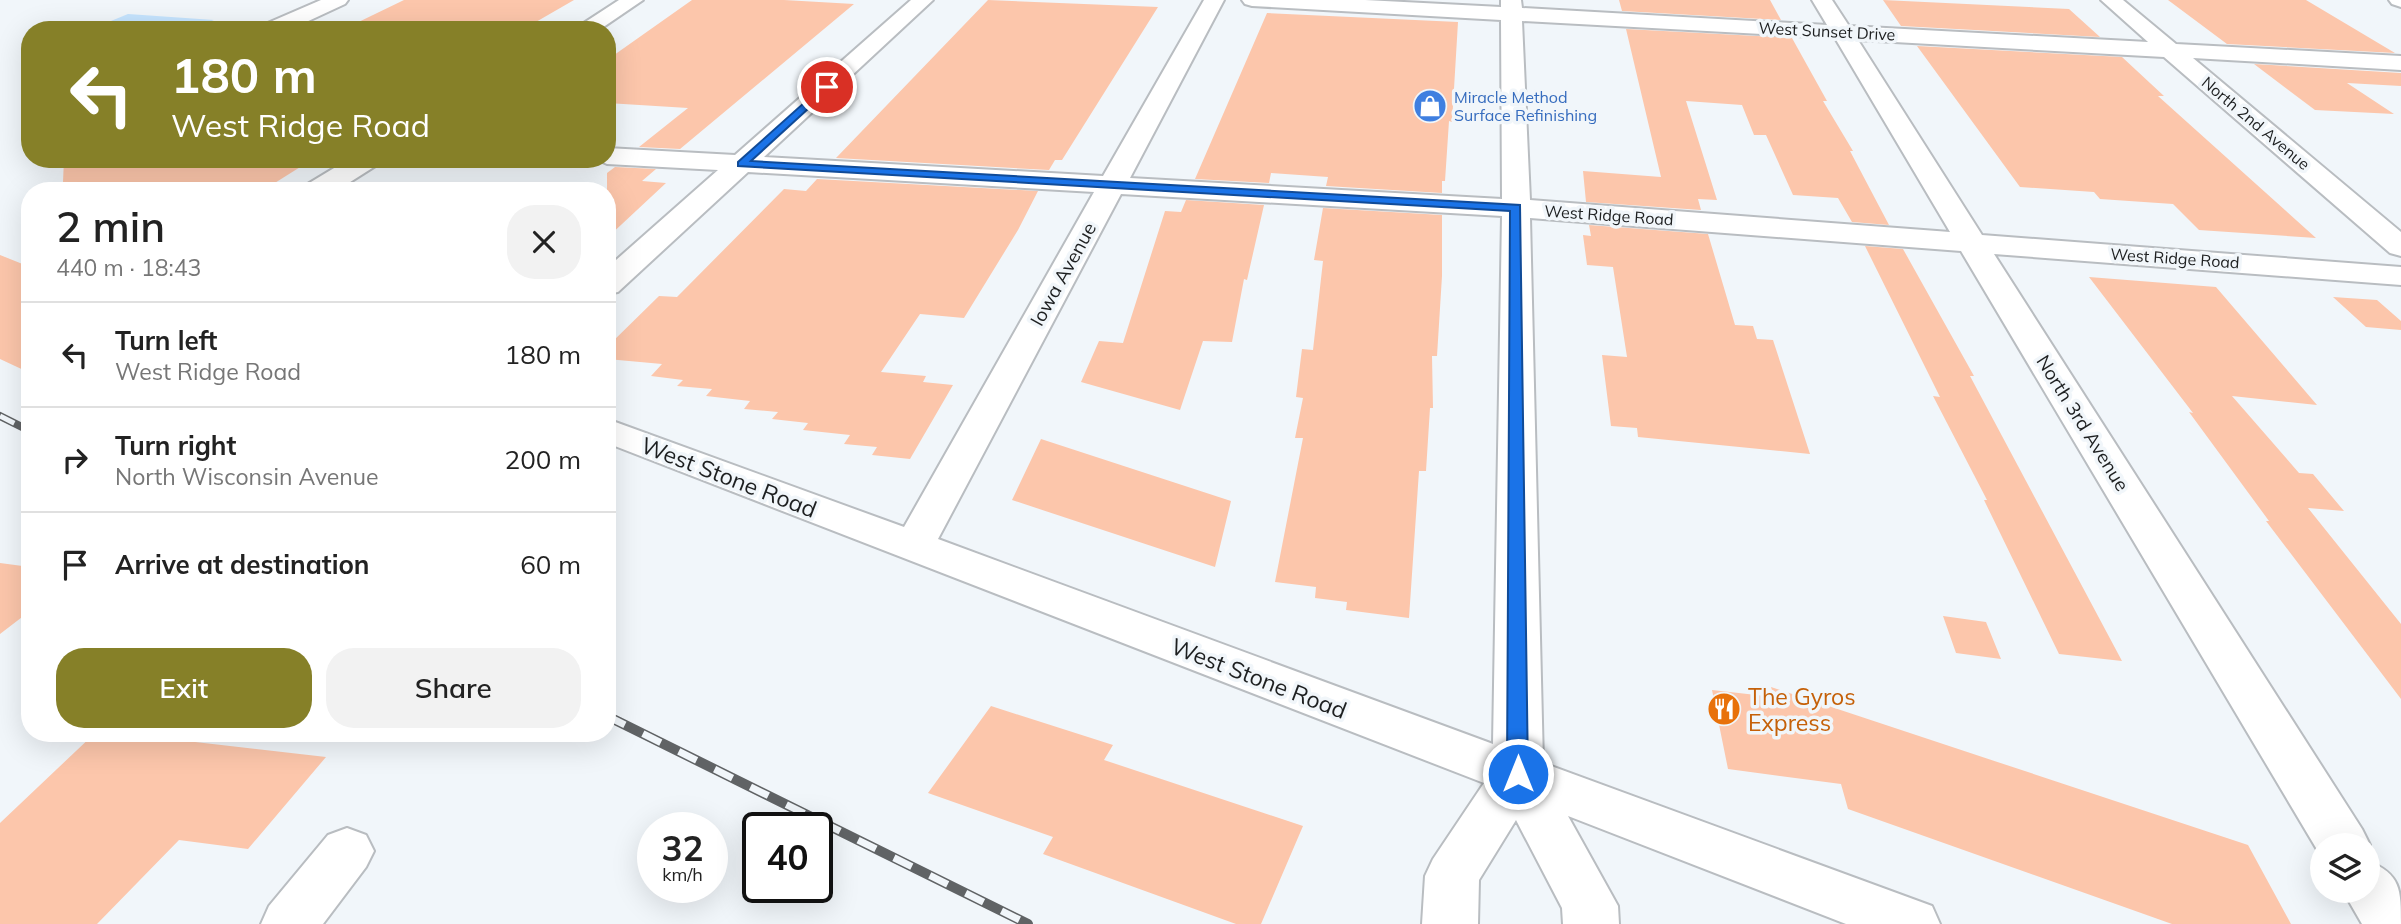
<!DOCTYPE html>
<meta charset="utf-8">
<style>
body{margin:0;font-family:Mulish,sans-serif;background:#f2f2f2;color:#222;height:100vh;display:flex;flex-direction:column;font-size:26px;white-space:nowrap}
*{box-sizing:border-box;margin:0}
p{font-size:23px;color:#767676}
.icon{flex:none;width:38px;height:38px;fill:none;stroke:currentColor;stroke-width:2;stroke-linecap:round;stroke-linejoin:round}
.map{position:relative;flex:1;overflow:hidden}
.sheet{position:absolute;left:21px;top:182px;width:595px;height:560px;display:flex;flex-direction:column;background:#fff;border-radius:28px;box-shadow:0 7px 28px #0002}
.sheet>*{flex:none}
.banner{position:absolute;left:21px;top:21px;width:595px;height:147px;border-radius:28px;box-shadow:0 7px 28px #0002;background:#868028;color:#fff;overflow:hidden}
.tools{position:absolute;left:2310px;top:833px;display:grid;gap:14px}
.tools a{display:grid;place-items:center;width:70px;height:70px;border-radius:50%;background:#fff;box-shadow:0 7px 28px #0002;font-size:35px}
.speed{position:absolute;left:637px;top:812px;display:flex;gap:14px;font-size:35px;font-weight:700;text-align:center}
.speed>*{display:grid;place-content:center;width:91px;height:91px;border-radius:50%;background:#fff;box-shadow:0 7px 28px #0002;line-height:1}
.speed small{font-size:18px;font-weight:400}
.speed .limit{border:4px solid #111;border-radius:10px;background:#fff;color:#111}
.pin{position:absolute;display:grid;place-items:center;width:60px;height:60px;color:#fff;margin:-30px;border:4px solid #fff;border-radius:50%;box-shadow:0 2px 7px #0007}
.me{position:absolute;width:77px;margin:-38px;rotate:0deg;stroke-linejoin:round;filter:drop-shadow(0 0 5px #0008)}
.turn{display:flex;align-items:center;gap:24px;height:147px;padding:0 35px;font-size:32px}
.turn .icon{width:91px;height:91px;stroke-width:2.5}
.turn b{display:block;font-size:49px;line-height:60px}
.round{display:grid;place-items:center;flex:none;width:74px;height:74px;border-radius:28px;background:#f2f2f2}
.overview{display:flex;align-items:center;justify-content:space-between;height:119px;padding:0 35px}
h1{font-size:42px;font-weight:600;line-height:52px}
.primary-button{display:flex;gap:14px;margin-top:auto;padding:14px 35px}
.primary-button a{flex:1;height:80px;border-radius:28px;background:#868028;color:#fff;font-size:28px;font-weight:600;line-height:80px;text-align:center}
.primary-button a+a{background:#f2f2f2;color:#222}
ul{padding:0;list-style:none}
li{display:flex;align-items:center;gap:21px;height:105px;padding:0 35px;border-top:2px solid #e0e0e0}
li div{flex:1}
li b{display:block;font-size:26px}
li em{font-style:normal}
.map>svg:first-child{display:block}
</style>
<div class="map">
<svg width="2401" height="924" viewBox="0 0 2401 924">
<rect width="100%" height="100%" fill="#f1f6fa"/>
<path fill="#c5e4fe" d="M128 14 214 20 190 30H89Z"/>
<path fill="#fcc6ab" d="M404 0H574L522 30H342Z
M692 0H784L854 4 680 149 639 147 688 108 607 103V60Z
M988 0 1158 7 1062 160H1055L1049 170 836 158Z
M1619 0H1770L1781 20 1622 11Z
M1883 0 2069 9 2100 37 1901 26Z
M2168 0H2306L2395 53 2227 44Z
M1267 13 1458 22 1452 122 1449 121 1445 181H1442V193L1326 186 1328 177 1271 173 1269 183 1195 179Z
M1626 29 1792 38 1827 101H1823L1853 151H1850L1889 225 1852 222 1838 198 1793 195 1766 135H1754L1742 105 1686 101 1717 200 1698 199 1701 210 1586 202 1583 171 1661 177Z
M1917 46 2122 57 2164 96H2158L2316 238 2199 230 2173 204 2100 199 2094 192 2020 187Z
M2254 64 2401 73V86L2347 83 2394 114 2315 110Z
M64 159 236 160 313 159 262 191H100L111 185 63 182Z
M615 167 656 169 642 181 666 183 607 238V173Z
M817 179 1038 191 1018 230 964 318 920 314 881 372 926 376 923 382 953 385 910 459 872 455 877 447 844 444 850 435 803 430 808 423 772 419 778 412 744 409 750 401 706 396 712 389 677 386 683 380 651 376 662 364 607 359V347L659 296 677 297 784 189 806 191Z
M1186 200 1264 205 1247 280 1244 279 1232 342 1203 341 1180 410 1081 382 1099 341 1123 343 1165 211 1181 212Z
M1323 208 1442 215V276L1437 356H1432L1433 408H1430L1426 471H1419L1409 618 1346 610 1347 602 1315 598 1316 587 1275 582 1303 438H1295L1303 398 1296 397 1302 349 1313 350 1323 261 1314 260Z
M1589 225 1708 234 1735 325 1753 326 1757 339 1773 340 1810 454 1638 437 1637 428 1611 426 1602 355 1627 357 1613 267 1587 265 1583 235 1591 236Z
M1865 246 1903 249 1974 376H1970L2122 661 2059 654 1984 500H1987L1933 396 1940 397Z
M0 255 30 267V373L0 359Z
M2089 277 2216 287 2317 405 2232 396 2299 473 2313 474 2344 511 2308 508 2401 624V699L2266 521H2269L2189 412 2193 413Z
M2333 297 2377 300 2401 321V330L2366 327Z
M1041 439 1231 501 1215 567 1012 500Z
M0 563 30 567V611L0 634Z
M1943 616 1986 622 2001 659 1956 653Z
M1771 687 2248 845 2291 924H2172L1848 809 1841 784 1728 769 1712 690 1774 697Z
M991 706 1113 745 1104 760 1303 826 1261 924H1236L1043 854 1053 837 928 793Z
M95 733H117L326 757 248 849 179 840 97 924H0V823Z"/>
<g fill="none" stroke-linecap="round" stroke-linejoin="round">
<defs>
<path id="minor" d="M321 0H348L345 4 289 30H260L263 25Z
M619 0H643L599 30H573Z
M911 0H933L764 157 1103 176 1204 0H1224L1130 178 1502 199 1501 20 1252 6 1245 4 1242 0H1365L1501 7V0H1521L1522 8 1827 25 1812 0H1832L1849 26 2148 42 2101 0H2123L2176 44 2401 56V70L2193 58 2401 232V256L2390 253 2164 57 1858 40 1982 235 2401 267V285L1994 254 2362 829 2370 845 2368 849V845H2322V858L1961 251 1530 218 1543 763 1932 906 1940 924H1846L1568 816 1618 906 1619 924H1563L1562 908 1516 820 1479 880 1478 924H1422L1425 876 1433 859 1484 783 607 443V419L904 527 1094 192 748 172 618 292 607 294V268L718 170 607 164 596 159H607V148L735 155ZM1522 21 1835 38 1950 232 1530 200ZM1121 194 1502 216 1493 744 938 539Z
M2389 0H2401V7L2392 4Z
M349 159H381L377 165 336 191H302L306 185Z
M347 828 366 835 374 851 366 867 323 924H261L269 906 328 835Z
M2368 861C2401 874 2401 890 2401 924H2362L2343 891H2368Z"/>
</defs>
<use href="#minor" stroke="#b9bdc1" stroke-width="4"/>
<use href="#minor" fill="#fff" fill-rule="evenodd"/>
<defs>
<path id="rail-far1" d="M0 416 30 431"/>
<path id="rail" d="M607 716 1028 924"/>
</defs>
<use href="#rail-far1" stroke="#606365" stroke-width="8"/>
<use href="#rail" stroke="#606365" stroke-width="10"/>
<use href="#rail-far1" stroke="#f1f6fa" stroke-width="5" stroke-dasharray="16" stroke-linecap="butt"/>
<use href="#rail" stroke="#f1f6fa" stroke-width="7" stroke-dasharray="20" stroke-linecap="butt"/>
</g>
<path fill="#1a73e8" stroke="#114b97" stroke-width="2" d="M824 85 832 87 751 161 1520 205 1528 774 1525 780 1518 783 1510 780 1507 774 1510 211 738 166V162Z"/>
<defs>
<symbol id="shop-disc" viewBox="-11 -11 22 22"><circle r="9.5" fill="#3f7fe0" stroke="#f1f6fa"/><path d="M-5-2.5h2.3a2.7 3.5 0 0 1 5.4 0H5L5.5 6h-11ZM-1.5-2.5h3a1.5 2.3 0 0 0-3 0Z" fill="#fff"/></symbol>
<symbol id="restaurant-disc" viewBox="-11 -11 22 22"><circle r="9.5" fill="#e8710a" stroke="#f1f6fa"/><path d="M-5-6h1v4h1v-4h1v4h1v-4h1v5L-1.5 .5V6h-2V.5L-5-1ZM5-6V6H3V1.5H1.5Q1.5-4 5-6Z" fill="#fff"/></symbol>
</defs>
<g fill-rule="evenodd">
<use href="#shop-disc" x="1411" y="87" width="38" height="38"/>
<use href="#restaurant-disc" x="1705" y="690" width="38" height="38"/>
</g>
<g text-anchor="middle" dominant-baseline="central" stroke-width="7" stroke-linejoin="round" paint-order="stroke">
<g font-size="16" fill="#1d1f20" stroke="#f1f6fa">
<text transform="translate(1827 31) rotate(3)">West Sunset Drive</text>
<text transform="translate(2256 123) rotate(40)">North 2nd Avenue</text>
<text transform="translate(1609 215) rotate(4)">West Ridge Road</text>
<text transform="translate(2175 258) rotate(4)">West Ridge Road</text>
</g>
<g font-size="16" fill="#366cbe" stroke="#f1f6fa" text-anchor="start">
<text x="1454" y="97">Miracle Method<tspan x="1454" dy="18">Surface Refinishing</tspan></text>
</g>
<g font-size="19" fill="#1d1f20" stroke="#f1f6fa">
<text transform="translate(1063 274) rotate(-61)">Iowa Avenue</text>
<text transform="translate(2083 423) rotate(58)">North 3rd Avenue</text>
</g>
<g font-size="23" fill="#1d1f20" stroke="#f1f6fa">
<text transform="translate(729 477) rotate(21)">West Stone Road</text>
<text transform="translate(1259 678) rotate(21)">West Stone Road</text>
</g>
<g font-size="23" fill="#c56008" stroke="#f1f6fa" text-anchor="start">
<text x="1748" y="696">The Gyros<tspan x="1748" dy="26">Express</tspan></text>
</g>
</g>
</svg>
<div class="tools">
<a><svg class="icon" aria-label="layers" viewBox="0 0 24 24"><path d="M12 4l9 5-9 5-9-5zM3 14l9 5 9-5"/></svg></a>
</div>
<div class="speed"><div>32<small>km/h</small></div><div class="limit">40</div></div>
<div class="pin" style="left:827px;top:87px;background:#d93025"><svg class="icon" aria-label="arrive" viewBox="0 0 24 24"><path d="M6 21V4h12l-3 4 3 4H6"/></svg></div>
<svg class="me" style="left:1518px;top:774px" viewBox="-20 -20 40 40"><circle r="17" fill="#1a73e8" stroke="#fff" stroke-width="3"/><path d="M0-11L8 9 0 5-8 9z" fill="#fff"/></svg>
<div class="banner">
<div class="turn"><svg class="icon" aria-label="left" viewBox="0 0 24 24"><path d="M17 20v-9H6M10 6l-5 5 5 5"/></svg><div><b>180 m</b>West Ridge Road</div></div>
</div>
<section class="sheet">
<div class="overview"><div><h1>2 min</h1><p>440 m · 18:43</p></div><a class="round"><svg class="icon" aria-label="close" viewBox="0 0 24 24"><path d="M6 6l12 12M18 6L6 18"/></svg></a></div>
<ul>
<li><svg class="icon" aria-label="left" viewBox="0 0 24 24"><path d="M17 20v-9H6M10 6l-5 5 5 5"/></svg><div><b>Turn left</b><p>West Ridge Road</p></div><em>180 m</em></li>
<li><svg class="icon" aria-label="right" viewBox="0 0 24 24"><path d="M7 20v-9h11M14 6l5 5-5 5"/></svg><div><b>Turn right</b><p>North Wisconsin Avenue</p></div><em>200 m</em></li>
<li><svg class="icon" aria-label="arrive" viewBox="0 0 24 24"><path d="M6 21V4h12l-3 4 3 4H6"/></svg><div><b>Arrive at destination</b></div><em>60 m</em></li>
</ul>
<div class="primary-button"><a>Exit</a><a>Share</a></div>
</section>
</div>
